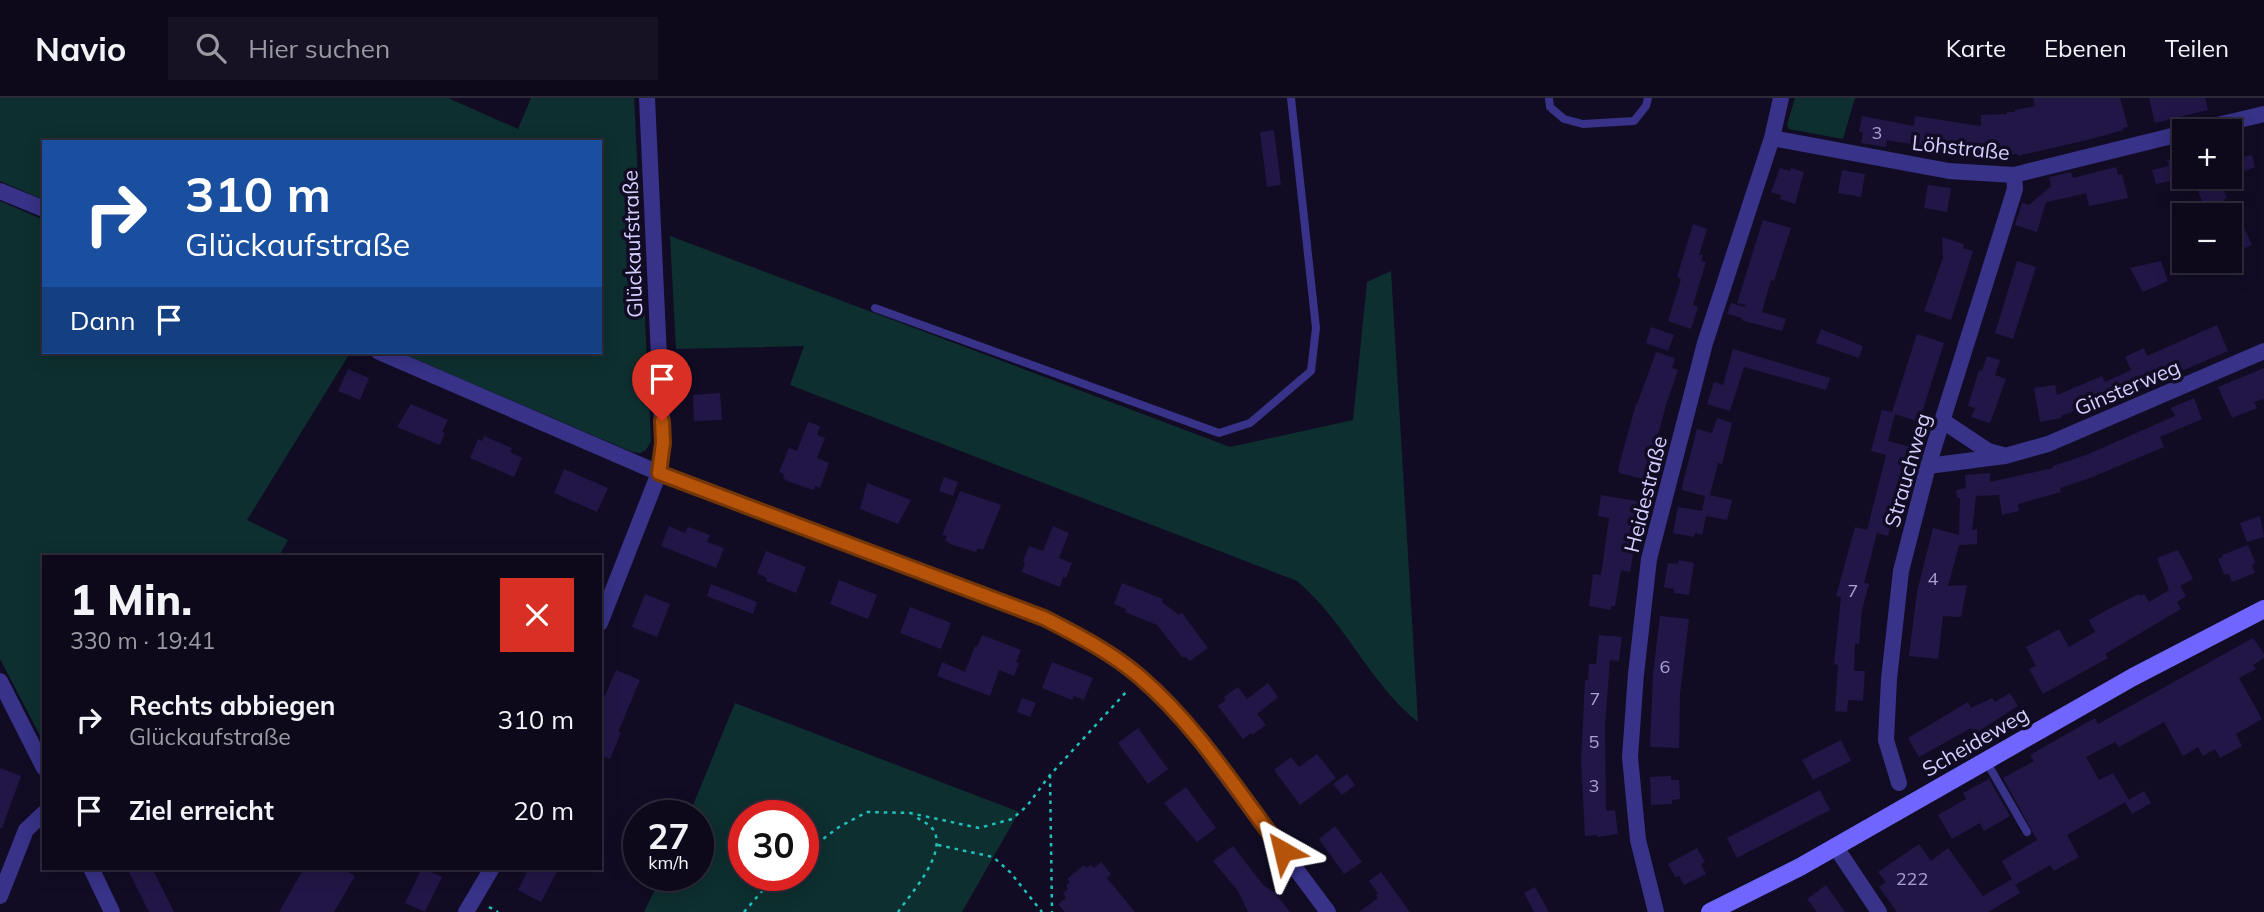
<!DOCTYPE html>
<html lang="de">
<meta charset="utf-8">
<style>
body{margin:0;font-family:Mulish,sans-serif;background:#161224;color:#f1f3f6;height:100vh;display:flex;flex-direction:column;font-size:26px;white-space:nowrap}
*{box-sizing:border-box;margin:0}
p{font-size:23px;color:#9a9aa3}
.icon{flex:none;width:38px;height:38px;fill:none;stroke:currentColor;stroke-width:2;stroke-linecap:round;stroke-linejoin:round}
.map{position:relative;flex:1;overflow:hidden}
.details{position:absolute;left:42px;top:457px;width:560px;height:315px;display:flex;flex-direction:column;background:#0d091b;border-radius:0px;box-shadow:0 4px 18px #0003,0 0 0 2px #2d2a3a}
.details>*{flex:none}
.hud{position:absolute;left:42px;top:42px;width:560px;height:214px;border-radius:0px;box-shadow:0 4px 18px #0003,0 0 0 2px #2d2a3a;background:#1a4fa0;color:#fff;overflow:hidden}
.tools{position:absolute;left:2172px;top:21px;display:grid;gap:14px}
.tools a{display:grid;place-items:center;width:70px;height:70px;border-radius:0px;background:#0d091b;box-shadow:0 4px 18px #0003,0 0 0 2px #2d2a3a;font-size:35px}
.speed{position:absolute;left:623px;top:702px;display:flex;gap:14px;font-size:35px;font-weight:700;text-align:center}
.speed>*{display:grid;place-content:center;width:91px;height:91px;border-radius:50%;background:#0d091b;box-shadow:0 4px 18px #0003,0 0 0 2px #2d2a3a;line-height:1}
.speed small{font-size:18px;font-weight:400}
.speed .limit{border:10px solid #d22;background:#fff;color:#111}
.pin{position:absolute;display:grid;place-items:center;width:60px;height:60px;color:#fff;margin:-72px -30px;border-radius:50% 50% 50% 0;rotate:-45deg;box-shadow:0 0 7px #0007}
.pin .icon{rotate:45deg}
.me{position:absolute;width:77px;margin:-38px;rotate:323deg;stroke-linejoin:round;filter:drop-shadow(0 0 5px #0008)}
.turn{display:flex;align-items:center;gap:24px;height:147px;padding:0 28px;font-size:32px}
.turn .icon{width:91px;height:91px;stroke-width:2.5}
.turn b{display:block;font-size:49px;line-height:60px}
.then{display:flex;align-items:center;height:66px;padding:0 28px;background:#0003;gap:14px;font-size:26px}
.round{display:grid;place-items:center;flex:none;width:74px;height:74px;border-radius:0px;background:#161224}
.headline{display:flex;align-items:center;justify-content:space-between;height:119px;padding:0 28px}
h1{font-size:42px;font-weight:800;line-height:52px}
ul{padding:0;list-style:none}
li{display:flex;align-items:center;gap:21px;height:91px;padding:0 28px}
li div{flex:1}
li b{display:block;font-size:26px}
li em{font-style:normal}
header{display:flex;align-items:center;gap:42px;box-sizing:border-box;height:98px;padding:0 35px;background:#0d091b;border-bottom:2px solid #2d2a3a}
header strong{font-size:33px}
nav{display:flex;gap:38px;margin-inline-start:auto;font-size:24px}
.search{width:490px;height:63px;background:#161224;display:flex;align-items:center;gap:18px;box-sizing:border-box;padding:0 24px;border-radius:0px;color:#9a9aa3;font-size:26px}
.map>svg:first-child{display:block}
</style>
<header>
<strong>Navio</strong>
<div class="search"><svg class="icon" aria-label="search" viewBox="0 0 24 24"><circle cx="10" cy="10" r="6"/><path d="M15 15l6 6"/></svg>Hier suchen</div>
<nav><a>Karte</a><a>Ebenen</a><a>Teilen</a></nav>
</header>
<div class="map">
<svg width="2264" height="814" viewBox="0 0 2264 814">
<rect width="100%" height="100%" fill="#110c24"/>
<path fill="#0e2f2f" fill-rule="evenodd" d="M0 0H448L518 31 531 0H634L651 343 646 352 640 355 632 354 399 254H600V44H44V102L0 83Z
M1795 0H1855L1843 41 1789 31 1787 27Z
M0 103 44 122V254L350 255 247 422 288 442 279 458H44V645L0 561Z
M670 138 1230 349 1353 322 1367 184 1391 173 1418 624C1369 585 1345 523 1297 483L790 287 804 248 676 251Z
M735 605 1019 714 962 814H644L662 777H698V718L689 717ZM744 718H803V777H744Z"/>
<path fill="#221647" d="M2033 0H2120L2128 29 2123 30 2124 32 2091 41 2018 58V56L1990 57V54L1966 55 1887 42 1886 49 1861 45 1863 34H1859L1862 18 1914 28 1915 18 1981 28V17L2007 16V14H2015V12L2035 8Z
M2149 0H2205L2208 12 2155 25Z
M1274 32 1281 87 1267 89 1260 34Z
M2236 33 2242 59 2252 57 2255 69 2230 79V35Z
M2184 58V80L2156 86 2152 72 2169 68 2167 62Z
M2116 69 2118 77 2122 76 2128 100 2089 108 2086 95 2066 100 2046 104 2037 134 2015 127 2022 105 2029 107 2051 88 2049 79 2071 74 2073 80Z
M1780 70 1790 73 1791 70 1804 74 1795 106 1780 101 1781 97 1771 94Z
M1842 72 1865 76 1861 99 1838 95Z
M2193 79H2219L2227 100 2224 101 2227 110 2207 117Z
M1928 87 1951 90 1947 114 1924 110Z
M1763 122 1791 130 1774 183 1771 182 1762 214 1786 221 1782 233 1741 222 1742 220 1727 216 1731 205 1745 209 1746 207 1737 205Z
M1693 126 1707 131 1699 157H1703L1701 163 1706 164 1693 207 1698 209 1691 231 1668 223 1681 181 1677 179Z
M2244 129 2252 147 2230 157V135Z
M1942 139 1964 146 1963 150 1973 153 1951 222 1924 213 1943 160Z
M2017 163 2036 169 2013 241 1995 235Z
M2161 163 2168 183 2143 194 2130 170Z
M2217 227 2228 253 2128 296 2127 292 2061 318V320L2040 324 2034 290 2055 287 2057 297 2102 278 2105 284 2131 272 2125 259 2144 250 2147 258Z
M1651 229 1674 237 1668 253 1646 245Z
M1821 231 1863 248 1859 260 1816 245Z
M1917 236 1944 245 1919 324 1895 316 1888 343 1914 350 1911 363 1907 362 1888 438 1877 435 1864 485 1869 486 1862 512 1859 546 1855 545 1854 573H1865L1863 603 1848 602 1847 614 1835 613 1838 567 1834 566 1841 499 1836 498 1855 429 1867 432 1886 357 1871 353 1882 312 1892 314Z
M1733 251 1830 280 1826 292 1744 269 1730 313 1707 306 1714 284 1723 287Z
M1656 254 1675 260 1672 270 1678 272 1666 307 1646 382 1619 375 1618 371 1636 306H1637Z
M1987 258 2000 262 1995 277 2006 281 1990 325 1971 319 1975 310 1968 308 1979 272 1982 273Z
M2264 270V301L2254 304 2257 310 2232 320 2218 289Z
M348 271 369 280 360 302 338 293Z
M720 295 722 322 694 323 693 297Z
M2194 300 2202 321 2160 339 2164 349 2090 380 2060 390 2061 394 2018 406 2019 413 2002 417 1999 397 1976 398 1972 432 1977 431V446L1959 447 1948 488 1967 487 1961 519 1943 518 1938 561 1909 558 1917 494 1933 430 1959 437 1960 400H1957L1956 392 1966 390 1965 377 1990 375V384L2053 370V368L2086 357 2175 318 2171 310Z
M411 306 448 322 442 334 445 335 440 347 397 329Z
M1717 320 1732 325 1722 366 1718 365 1710 397 1732 402 1727 422 1706 418 1702 437 1695 435 1694 439 1673 435 1678 409 1702 413 1705 398 1682 392 1683 384 1697 331 1712 335Z
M808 324 820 328 817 337 825 340 817 360 829 365 820 390 815 388 814 392 787 383 783 380 784 376 779 374 789 350 797 353Z
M484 338 512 350 510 354 522 360 514 379 470 360 478 341 482 343Z
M564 371 608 390 597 414 554 395Z
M944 379 958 384 953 398 939 393Z
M867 385 911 402 898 426 860 411Z
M960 393 1001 407 983 452 978 450 976 454 950 446 945 442 947 438 942 437Z
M1601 397 1642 404 1630 474 1621 472 1615 508H1611V512L1589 508 1593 476 1601 477 1609 420 1598 418Z
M2260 418 2264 439 2247 444 2240 425Z
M669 428 685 435 688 429 710 437 707 444 724 450 716 470 661 448Z
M1053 428 1069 435 1059 460 1072 465 1066 480 1063 479 1060 489 1022 474 1025 464 1023 463 1029 448 1043 453Z
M2248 447 2255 464 2252 468 2255 475 2232 484 2229 476H2224L2218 461 2223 459 2222 457Z
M2178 452 2193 481 2180 488 2186 498 2177 504 2181 511 2105 556 2108 560 2043 596 2029 571 2036 568 2026 549 2059 531 2069 549 2095 534 2089 522 2114 508 2139 496 2140 498 2144 496 2149 504 2169 492 2157 460Z
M766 453 806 469 796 495 766 483 767 480 757 475Z
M1679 462 1694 465 1689 497 1674 495V491L1664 489 1668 465 1678 466Z
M839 482 877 497 868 521 830 506Z
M1122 485 1163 501 1162 504 1179 517 1182 515 1208 550 1190 563 1186 559H1182L1157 527 1125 514 1126 511 1114 506Z
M711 486 757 504 753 516 707 498Z
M645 496 670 506 657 539 632 529Z
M910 509 951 525 941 551 900 535Z
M1660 518 1689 521 1680 596 1679 650 1650 649 1653 575Z
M982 537 1021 552 1016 564 1019 565 1014 578 999 572 990 598 937 578 942 564 965 574 975 548 977 549Z
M1599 537 1622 539 1619 563 1610 562 1605 627 1606 713 1615 712 1618 736 1598 739 1596 737 1585 738 1581 663 1585 582H1588L1589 566H1596Z
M2253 540 2264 556V560L2253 567 2256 571 2239 580 2262 621 2236 636 2242 648 2220 660 2215 651 2203 658 2198 649 2183 658 2164 624 2119 649 2115 644 2086 659 2099 682 2113 675 2129 702 2067 737 2079 759 2054 773 2050 767 2015 787 2002 763 2037 742 2003 680 2034 663 2030 657 2095 620 2098 626Z
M1052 564 1093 580 1084 602 1074 598 1072 602 1042 590Z
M616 572 640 582 618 634 621 635 610 661 600 657V609Z
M1268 585 1278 599 1257 616 1266 627 1252 637 1251 635 1243 641 1218 608 1226 602 1224 599 1238 589 1247 601Z
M2010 595 2018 608 1974 636 1971 630 1919 659 1908 640 1968 604 1971 610 1992 600 1995 604Z
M1022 600 1036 605 1030 619 1017 614Z
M1138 630 1168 671 1148 686 1118 645Z
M1841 642 1851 663 1813 682 1802 662Z
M1317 656 1336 680 1300 707 1274 672 1291 659 1299 669Z
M0 670 21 678 2 730H0Z
M1347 676 1355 687 1342 697 1333 686Z
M1671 678V682H1679L1680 701 1672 702V706L1651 707 1650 679Z
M1989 681 2010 718 1984 733 1980 725 1952 741 1938 717 1966 701 1963 695Z
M1186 689 1216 730 1197 744 1164 705Z
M1820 692 1830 712 1737 760 1727 740Z
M2144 693 2151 705 2132 716 2125 704Z
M1335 728 1362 764 1344 776 1319 741Z
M1919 746 1931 763 1948 750 1983 798 2012 781 2020 795 1988 814H1897L1879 789 1886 784 1878 774Z
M1233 748 1263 787 1275 795 1290 814H1248L1238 793 1213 763Z
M1697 750 1705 764 1701 766 1706 776 1684 787 1679 778 1675 779 1668 766Z
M1101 764 1111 776 1107 780 1135 814H1065L1058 806 1066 800 1063 795 1068 791 1066 787 1070 784 1067 781 1084 767 1086 770 1091 767 1094 770Z
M127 770H152L174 814H149Z
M304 770H341L355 778 334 814H279Z
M422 770 442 779 425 814 405 805Z
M529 770H559L541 804 518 792Z
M1381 774 1410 814H1359L1378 800 1376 797 1378 795 1369 783Z
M1826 787 1845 814H1817L1807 801Z
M1535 789 1549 814H1534L1524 795Z"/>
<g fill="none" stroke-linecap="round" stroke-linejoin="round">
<path stroke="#21c1bd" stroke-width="2.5" stroke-dasharray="3.5 5" stroke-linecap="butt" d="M1050 677 1052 814
M938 747 993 759 1010 774 1042 814
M803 756 839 729 867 714 910 715 979 730 1012 721 1027 708 1050 677 1128 592
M489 809 498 814
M744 814 776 777
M898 814C911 795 950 753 932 730 928 725 918 721 913 717"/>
<path stroke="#383288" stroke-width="8" d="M1549 0 1550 9 1564 21 1583 26 1634 23 1646 8 1648 0
M875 210 1219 335 1250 325 1311 273 1316 230 1291 0
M1986 663 2027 734"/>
<path stroke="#383288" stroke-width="16" d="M2192 33 2264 16
M1772 40 1949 73 2014 77 2184 35
M0 93 44 111
M379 254 659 375 1044 520 1087 542 1120 564 1140 579 1169 607 1192 632 1328 814
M1943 323 1988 353 2003 357
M1928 368 2005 358 2048 346 2264 253
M600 525 659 375 663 345 647 0
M0 583 44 670
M1899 685 1886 642 1889 581 1901 473 1928 368 2015 91 2014 77
M1835 748 1879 814
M91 770 112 814
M0 798 26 732 44 715
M466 814 492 770
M1656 814 1638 742 1630 659 1636 576 1649 461 1705 245 1772 40 1781 0"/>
<path stroke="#7066ff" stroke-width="18" d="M1710 814 1800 769 2133 579 2264 511"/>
</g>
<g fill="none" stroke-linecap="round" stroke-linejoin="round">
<defs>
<path id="route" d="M662 323 663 345 659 375 1044 520C1077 537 1111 554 1140 579 1197 628 1238 694 1283 753"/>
</defs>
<use href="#route" stroke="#753606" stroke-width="18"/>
<use href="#route" stroke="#b45309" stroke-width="12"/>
</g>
<g text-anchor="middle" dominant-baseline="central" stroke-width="7" stroke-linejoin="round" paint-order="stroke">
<g font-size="18" fill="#a9a1d1">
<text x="1877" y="34">3</text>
<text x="1933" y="480">4</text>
<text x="1853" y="492">7</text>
<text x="1665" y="568">6</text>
<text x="1595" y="600">7</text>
<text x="1594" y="643">5</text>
<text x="1594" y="687">3</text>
<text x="1912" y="780">222</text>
</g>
<g font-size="21" fill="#d6cfff" stroke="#110c24">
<text transform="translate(1961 49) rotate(6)">Löhstraße</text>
<text transform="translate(632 146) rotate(-92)">Glückaufstraße</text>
<text transform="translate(2127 289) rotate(-23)">Ginsterweg</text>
<text transform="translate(1907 372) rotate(-74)">Strauchweg</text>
<text transform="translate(1645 396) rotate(-76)">Heidestraße</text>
<text transform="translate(1975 643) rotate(-30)">Scheideweg</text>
</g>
</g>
</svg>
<div class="tools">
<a>+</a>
<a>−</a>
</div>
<div class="speed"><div>27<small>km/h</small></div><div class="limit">30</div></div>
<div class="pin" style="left:662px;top:323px;background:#d93025"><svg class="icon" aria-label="arrive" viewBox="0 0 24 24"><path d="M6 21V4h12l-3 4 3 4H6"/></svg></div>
<svg class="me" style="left:1283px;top:753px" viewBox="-20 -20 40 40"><path d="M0-17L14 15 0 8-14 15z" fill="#b45309" stroke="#fff" stroke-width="4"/></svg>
<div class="hud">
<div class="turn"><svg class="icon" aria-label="right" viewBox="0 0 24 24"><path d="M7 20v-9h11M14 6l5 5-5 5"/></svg><div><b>310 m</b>Glückaufstraße</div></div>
<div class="then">Dann<svg class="icon" aria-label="arrive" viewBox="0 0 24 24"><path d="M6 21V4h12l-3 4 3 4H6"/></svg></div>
</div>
<section class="details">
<div class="headline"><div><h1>1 Min.</h1><p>330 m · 19:41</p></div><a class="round" style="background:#d93025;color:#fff"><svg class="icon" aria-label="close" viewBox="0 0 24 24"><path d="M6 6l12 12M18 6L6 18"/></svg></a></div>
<ul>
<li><svg class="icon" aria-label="right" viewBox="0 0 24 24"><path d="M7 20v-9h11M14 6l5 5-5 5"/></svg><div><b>Rechts abbiegen</b><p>Glückaufstraße</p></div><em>310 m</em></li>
<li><svg class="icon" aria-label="arrive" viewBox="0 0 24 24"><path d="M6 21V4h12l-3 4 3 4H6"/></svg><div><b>Ziel erreicht</b></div><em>20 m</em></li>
</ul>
</section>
</div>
